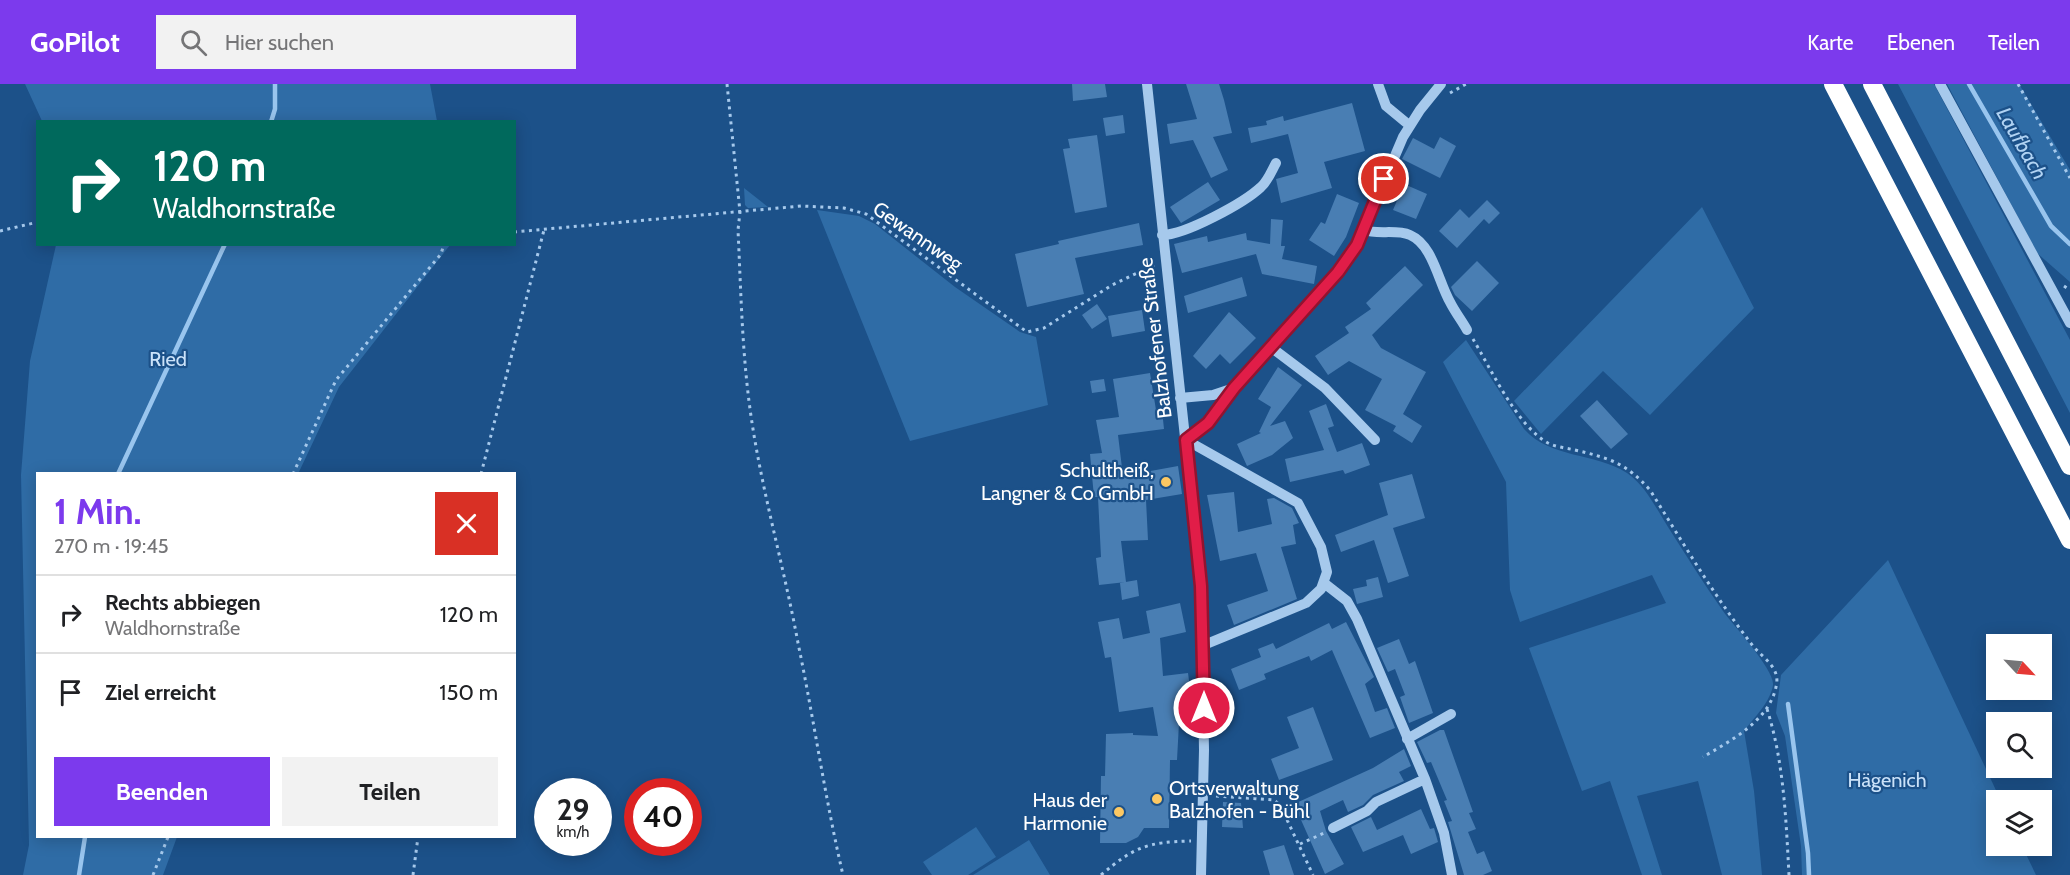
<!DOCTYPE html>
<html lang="de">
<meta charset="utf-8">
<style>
body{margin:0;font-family:Cabin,sans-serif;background:#f2f2f2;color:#202124;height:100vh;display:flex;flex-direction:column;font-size:22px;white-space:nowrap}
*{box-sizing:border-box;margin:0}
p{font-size:20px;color:#757577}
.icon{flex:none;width:33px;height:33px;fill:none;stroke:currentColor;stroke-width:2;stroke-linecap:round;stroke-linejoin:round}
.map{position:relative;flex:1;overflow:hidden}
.details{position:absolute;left:36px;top:388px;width:480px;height:366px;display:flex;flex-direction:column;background:#fff;border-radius:0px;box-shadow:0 3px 15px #0003}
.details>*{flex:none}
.banner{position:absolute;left:36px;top:36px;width:480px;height:126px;border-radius:0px;box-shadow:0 3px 15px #0003;background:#00695c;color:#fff;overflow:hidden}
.needle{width:39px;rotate:116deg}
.controls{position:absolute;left:1986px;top:550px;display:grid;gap:12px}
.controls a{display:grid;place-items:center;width:66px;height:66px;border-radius:0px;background:#fff;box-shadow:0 3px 15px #0003;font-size:30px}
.speed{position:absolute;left:534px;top:694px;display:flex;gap:12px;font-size:30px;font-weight:700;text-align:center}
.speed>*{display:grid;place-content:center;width:78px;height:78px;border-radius:50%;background:#fff;box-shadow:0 3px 15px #0003;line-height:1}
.speed small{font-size:15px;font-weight:400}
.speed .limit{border:9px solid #d22;background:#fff;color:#111}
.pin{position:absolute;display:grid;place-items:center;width:51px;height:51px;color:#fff;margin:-26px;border:3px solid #fff;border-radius:50%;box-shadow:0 2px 6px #0007}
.me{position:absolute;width:66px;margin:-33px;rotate:0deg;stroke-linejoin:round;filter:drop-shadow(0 0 4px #0008)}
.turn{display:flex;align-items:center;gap:21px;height:126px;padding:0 18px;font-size:27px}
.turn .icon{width:78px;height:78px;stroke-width:2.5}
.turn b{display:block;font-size:42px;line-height:51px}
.round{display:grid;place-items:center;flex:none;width:63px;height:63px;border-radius:0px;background:#f2f2f2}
.headline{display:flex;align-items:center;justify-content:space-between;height:102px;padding:0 18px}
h1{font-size:36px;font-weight:700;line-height:45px;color:#7c3aed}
.cta{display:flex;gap:12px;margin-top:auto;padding:12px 18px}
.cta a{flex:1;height:69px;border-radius:0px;background:#7c3aed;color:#fff;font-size:24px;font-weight:700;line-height:69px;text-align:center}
.cta a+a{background:#f2f2f2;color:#202124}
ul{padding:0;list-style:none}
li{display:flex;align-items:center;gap:18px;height:78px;padding:0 18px;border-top:2px solid #e0e0e0}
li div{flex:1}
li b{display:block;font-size:22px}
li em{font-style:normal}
header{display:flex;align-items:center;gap:36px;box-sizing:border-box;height:84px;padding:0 30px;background:#7c3aed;color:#fff}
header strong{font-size:28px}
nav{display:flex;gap:33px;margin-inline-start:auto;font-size:21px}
.search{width:420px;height:54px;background:#f2f2f2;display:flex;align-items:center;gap:15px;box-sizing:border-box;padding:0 21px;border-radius:0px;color:#757577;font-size:22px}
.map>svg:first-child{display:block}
</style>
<header>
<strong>GoPilot</strong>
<div class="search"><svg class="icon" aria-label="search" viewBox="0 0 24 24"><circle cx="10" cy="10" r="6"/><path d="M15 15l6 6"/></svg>Hier suchen</div>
<nav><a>Karte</a><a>Ebenen</a><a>Teilen</a></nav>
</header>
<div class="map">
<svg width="2070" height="791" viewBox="0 0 2070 791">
<rect width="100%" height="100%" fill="#1c5189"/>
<path fill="#2f6ca6" d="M25 0H430L437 37H42Z
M1898 0H1934L2070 256V329Z
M1947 0H2019L2070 86V198L2037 169Z
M744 104 768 123 748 124 745 121Z
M1702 123 1754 224 1650 331 1603 287 1541 350 1514 317Z
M817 126 859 132 875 140 955 203 1020 248 1036 253 1048 321 910 357Z
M56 161H450L339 303 298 390H38V753H177L163 791H23L29 761 21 391 30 277Z
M1466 256 1524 345C1551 375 1594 368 1627 389 1645 401 1656 424 1668 443 1686 471 1703 499 1723 527 1733 541 1775 586 1773 601 1771 617 1754 634 1744 647L1754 707 1762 791H1722L1698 697 1637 712 1662 791H1642L1610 697 1582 707 1529 564 1666 519 1652 491 1520 538 1510 506 1506 398 1443 278Z
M1888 476 2001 717H1996V762H2022L2036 791H1802L1801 762 1785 652 1776 629 1781 591Z
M976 743 996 773 968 791H932L923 778Z
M1029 756 1050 791H973Z"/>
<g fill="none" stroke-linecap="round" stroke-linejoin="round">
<path stroke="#99c5ee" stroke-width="4.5" d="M1969 0 2051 142 2070 160
M271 38 275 25V0
M118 390 225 160
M1788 620 1808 769 1809 791
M79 791 85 753"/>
</g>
<path fill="#497eb3" d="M1072 0H1105L1107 13 1073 17Z
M1186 0H1219L1224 16 1232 49 1213 53 1228 86 1211 94 1193 56 1170 60 1167 40 1197 35Z
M1352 19 1365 67 1324 78 1332 104 1281 119 1276 95 1298 89 1288 50 1251 59 1248 44 1267 41 1266 37 1283 32 1284 37Z
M1123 31 1125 49 1106 52 1103 34Z
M1097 51 1107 123 1075 129 1063 65 1070 64 1068 55Z
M1440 53 1456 62 1440 94 1402 75 1413 54 1434 65Z
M1208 98 1220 116 1181 139 1170 123Z
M1404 100 1427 110 1416 135 1393 126Z
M1337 110 1359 119 1346 153 1334 172 1309 156 1321 138 1325 140Z
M1487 116 1500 129 1489 140 1484 135 1457 164 1439 147 1460 125 1469 134Z
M1271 135 1283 136 1281 162H1285L1282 175 1317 182 1314 200 1262 190 1256 170 1182 189 1174 160 1207 152 1208 158 1246 149 1247 156 1270 160Z
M1139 139 1143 161 1075 174 1084 210 1027 223 1015 170 1059 160 1058 157Z
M1477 177 1499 199 1472 227 1455 211 1451 203Z
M1405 182 1423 201 1372 251 1381 264 1426 288 1403 330 1422 342 1412 359 1393 347 1396 342 1365 326 1382 295 1349 277 1328 291 1315 272 1349 249 1345 243 1371 225 1366 219Z
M1242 193 1247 212 1188 229 1184 212Z
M1097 220 1107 235 1092 245 1082 231Z
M1142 226 1145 247 1112 253 1108 232Z
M1229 228 1256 254 1230 280 1220 270 1206 285 1193 272Z
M1278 283 1302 301 1270 342 1285 337 1293 354 1272 371 1247 382 1237 360 1261 349 1259 348 1271 323 1258 315Z
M1150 289 1156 326H1162L1164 345 1118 351 1123 392 1178 382 1182 410 1146 416 1148 456 1121 457 1126 498 1099 501 1096 474 1101 473 1098 413H1094L1090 370 1102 369 1096 336 1119 333 1113 295Z
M1104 295 1106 307 1092 309 1090 297Z
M1597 316 1628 350 1611 365 1580 332Z
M1326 320 1334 342 1328 344 1337 368 1362 359 1370 381 1345 390 1343 386 1290 398 1285 375 1324 366 1309 327Z
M1412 390 1425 434 1393 444 1409 492 1388 499 1374 456 1341 468 1335 451 1388 431 1379 399Z
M1234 408 1238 448 1272 440 1267 415 1274 414 1292 424 1299 439 1293 441 1296 460 1281 463 1297 515 1234 541 1227 521 1268 507 1256 469 1220 477 1207 411Z
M1378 493 1383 513 1357 520 1353 505 1367 502 1366 496Z
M1137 496 1139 512 1122 516 1120 499Z
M1180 519 1186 548 1160 554 1163 592 1188 589 1192 618 1176 620 1179 639 1177 676H1170L1169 744H1144L1138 753 1126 759H1100L1101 692H1105L1106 650 1133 649V651L1158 652 1153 623 1119 628 1111 573 1105 574 1098 538 1119 534 1123 555 1150 549 1146 527Z
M1346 538 1374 593 1365 600 1375 628 1387 624 1395 644 1370 654 1332 566 1311 577 1309 572 1264 590 1266 595 1239 606 1231 585 1261 573 1258 565 1273 559 1276 565 1329 539 1332 545Z
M1399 555 1409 580 1415 577 1433 629 1409 639 1400 613 1405 611 1395 585 1388 588 1377 564Z
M1313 623 1333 676 1279 696 1271 675 1299 664 1287 633Z
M1440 646H1444L1473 728 1469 729 1476 745 1468 748 1477 770 1484 767 1492 787 1483 791H1464L1448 738 1452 737 1444 717 1447 716 1431 678 1427 679 1417 658Z
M1404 665 1411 682 1399 688 1404 697 1373 711 1363 721 1348 728 1343 716 1320 727 1326 747 1344 780 1325 790 1294 720 1373 684Z
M1223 718 1241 719 1243 744 1222 743Z
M1421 725 1430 745 1434 744 1438 758 1411 770 1403 751 1363 768 1351 743 1371 733 1377 746Z
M1284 761 1294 791H1270L1263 767Z"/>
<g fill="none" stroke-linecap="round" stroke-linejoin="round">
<path stroke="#a6c9ec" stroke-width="3" stroke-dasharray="3 4.5" stroke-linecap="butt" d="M727 0 740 128 738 146C741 208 742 270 751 332 762 408 784 483 798 559 814 636 825 714 843 791
M2018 0 2070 94
M1450 9 1466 0
M0 147 38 138
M514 148 801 122 844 124 866 130 1027 248 1044 244 1112 201 1154 181
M2064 202 2070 206
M1473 255C1491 285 1517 342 1548 359 1556 363 1566 364 1575 366 1609 374 1626 379 1650 406 1683 459 1715 513 1753 562 1764 575 1781 584 1776 603 1769 637 1730 657 1703 673
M293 390 336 296 441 170 444 160
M481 390 544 146
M1767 625C1784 678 1786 736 1789 791
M1216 712 1274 716 1280 721 1313 791
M1300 760 1324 749
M153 791 168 753
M413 791 418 753
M1101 791C1134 763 1147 758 1191 757"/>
<path stroke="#a6c9ec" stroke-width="10" d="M1147 0 1201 502 1204 666 1201 791
M1378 0 1386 22 1409 41
M1940 0 2070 239
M1364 146C1378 151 1396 145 1410 151 1433 161 1438 197 1450 218 1455 228 1462 237 1467 246
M1162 151C1185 151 1244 119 1261 103 1268 97 1272 86 1276 79
M1272 264 1325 304 1375 356
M1180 314 1213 311 1234 304
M1186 356 1208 339 1234 304 1338 188 1357 161 1403 53 1420 26 1441 0
M1186 356 1298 419 1321 463 1327 488 1321 505 1306 519 1204 561
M1324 499 1347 517 1357 535 1425 695 1444 749 1452 791
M1407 655 1451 630
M1333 744 1367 727 1376 718 1425 695"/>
<path stroke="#fff" stroke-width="18" d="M1833 0 2070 456
M1872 0 2070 382"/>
</g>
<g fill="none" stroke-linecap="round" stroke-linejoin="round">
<defs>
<path id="route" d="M1204 624 1201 502 1186 356 1208 339 1234 304 1338 188 1357 161 1384 95"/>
</defs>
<use href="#route" stroke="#92132f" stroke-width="15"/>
<use href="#route" stroke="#e11d48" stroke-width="10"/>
</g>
<g fill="#fcc863" stroke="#1c5189" stroke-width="2">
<circle cx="1166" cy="398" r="6"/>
<circle cx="1157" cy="715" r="6"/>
<circle cx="1119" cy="728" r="6"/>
</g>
<g text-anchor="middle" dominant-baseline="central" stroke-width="4.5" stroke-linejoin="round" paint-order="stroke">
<g font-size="20" fill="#fff" stroke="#1c5189">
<text transform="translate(918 152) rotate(35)">Gewannweg</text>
<text transform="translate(1155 254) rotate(-97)">Balzhofener Straße</text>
</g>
<g font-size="20" fill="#cbe2f9" stroke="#1c5189">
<text x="168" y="275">Ried</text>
<text x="1887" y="696">Hägenich</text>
</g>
<g font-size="20" fill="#fff" stroke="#1c5189" text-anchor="end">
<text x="1154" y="386">Schultheiß,<tspan x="1154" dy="23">Langner &amp; Co GmbH</tspan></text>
<text x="1169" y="704" text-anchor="start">Ortsverwaltung<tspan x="1169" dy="23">Balzhofen - Bühl</tspan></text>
<text x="1107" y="716">Haus der<tspan x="1107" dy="23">Harmonie</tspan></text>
</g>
<g font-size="21" font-style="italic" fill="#b1d3f3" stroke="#1c5189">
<text transform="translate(2022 59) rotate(60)">Laufbach</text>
</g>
</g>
</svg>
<div class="controls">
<a><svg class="needle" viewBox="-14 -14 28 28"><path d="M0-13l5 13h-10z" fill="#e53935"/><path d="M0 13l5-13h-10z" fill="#757577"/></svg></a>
<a><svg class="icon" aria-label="search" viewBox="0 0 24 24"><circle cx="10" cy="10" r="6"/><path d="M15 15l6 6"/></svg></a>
<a><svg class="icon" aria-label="layers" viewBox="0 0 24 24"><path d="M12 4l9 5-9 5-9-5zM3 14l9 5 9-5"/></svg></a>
</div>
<div class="speed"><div>29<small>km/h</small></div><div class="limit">40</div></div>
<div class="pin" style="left:1384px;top:95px;background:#d93025"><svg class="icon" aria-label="arrive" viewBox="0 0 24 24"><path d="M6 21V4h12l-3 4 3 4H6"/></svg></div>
<svg class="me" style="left:1204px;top:624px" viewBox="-20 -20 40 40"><circle r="17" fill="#e11d48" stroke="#fff" stroke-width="3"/><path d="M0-11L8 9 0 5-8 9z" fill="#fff"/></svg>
<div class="banner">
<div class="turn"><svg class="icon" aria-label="right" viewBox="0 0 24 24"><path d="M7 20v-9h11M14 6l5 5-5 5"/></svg><div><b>120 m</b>Waldhornstraße</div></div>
</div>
<section class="details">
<div class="headline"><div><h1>1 Min.</h1><p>270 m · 19:45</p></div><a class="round" style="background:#d93025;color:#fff"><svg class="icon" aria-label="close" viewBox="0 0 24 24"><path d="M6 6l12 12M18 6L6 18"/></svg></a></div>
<ul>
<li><svg class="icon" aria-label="right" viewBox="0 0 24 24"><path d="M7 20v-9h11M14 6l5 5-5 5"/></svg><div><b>Rechts abbiegen</b><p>Waldhornstraße</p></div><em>120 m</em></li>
<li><svg class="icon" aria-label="arrive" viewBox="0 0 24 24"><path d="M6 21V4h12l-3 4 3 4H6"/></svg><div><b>Ziel erreicht</b></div><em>150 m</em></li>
</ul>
<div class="cta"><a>Beenden</a><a>Teilen</a></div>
</section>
</div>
